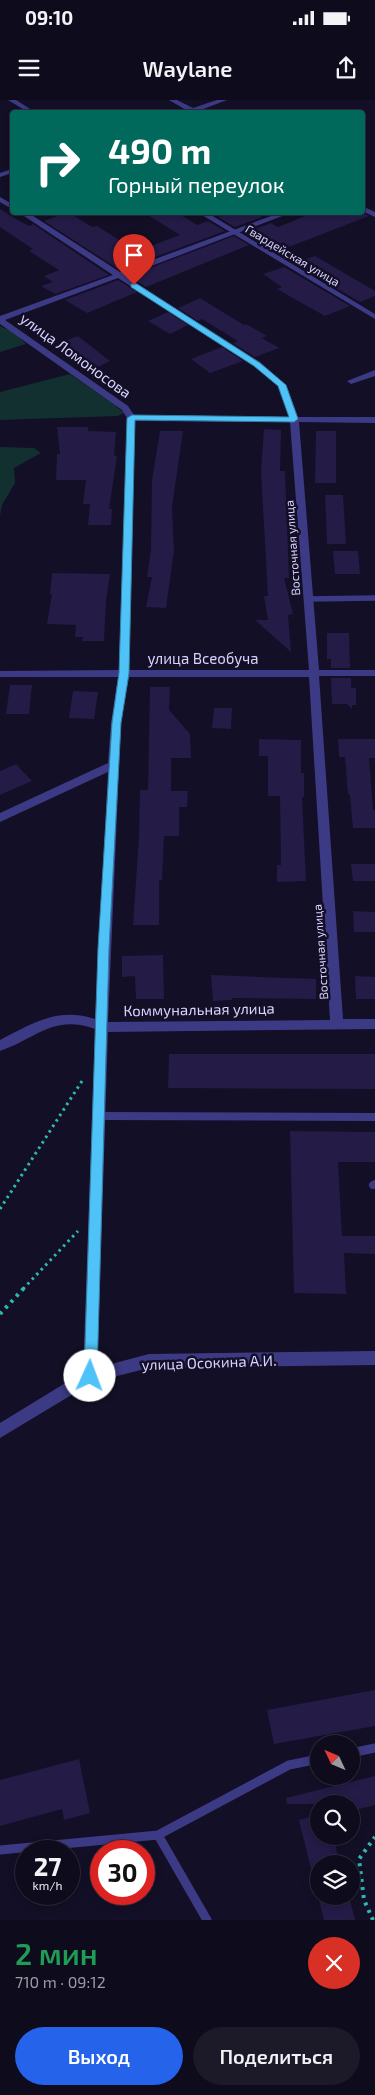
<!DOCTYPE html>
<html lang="ru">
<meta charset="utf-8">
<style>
body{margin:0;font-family:"Exo 2",sans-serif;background:#1c1929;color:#f1f3f6;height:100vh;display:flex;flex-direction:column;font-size:19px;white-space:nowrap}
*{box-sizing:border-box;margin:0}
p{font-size:16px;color:#9b9ba3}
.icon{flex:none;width:28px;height:28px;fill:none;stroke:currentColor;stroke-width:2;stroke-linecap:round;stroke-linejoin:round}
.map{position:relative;height:1820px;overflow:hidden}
.sheet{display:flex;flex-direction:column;background:#0e0b1c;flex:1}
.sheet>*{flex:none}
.top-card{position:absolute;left:10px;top:10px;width:355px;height:105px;border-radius:5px;box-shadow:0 2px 8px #0003,0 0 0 1px #2e2b3b;background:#00695c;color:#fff;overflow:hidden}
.needle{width:32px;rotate:314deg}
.tools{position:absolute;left:310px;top:1635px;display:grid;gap:10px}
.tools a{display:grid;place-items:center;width:50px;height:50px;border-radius:50%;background:#0e0b1c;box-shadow:0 2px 8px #0003,0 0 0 1px #2e2b3b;font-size:25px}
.speed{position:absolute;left:15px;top:1740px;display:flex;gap:10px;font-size:25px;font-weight:700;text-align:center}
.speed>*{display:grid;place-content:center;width:65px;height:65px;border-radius:50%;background:#0e0b1c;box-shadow:0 2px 8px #0003,0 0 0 1px #2e2b3b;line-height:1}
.speed small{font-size:12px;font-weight:400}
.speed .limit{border:8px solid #d22;background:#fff;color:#111}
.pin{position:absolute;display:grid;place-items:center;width:42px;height:42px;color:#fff;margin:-51px -21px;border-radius:50% 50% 50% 0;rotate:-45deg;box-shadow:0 0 5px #0007}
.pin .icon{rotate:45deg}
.me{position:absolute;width:55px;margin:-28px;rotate:2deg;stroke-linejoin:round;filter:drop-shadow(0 0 4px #0008)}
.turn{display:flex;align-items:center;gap:18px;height:105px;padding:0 15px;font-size:22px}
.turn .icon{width:65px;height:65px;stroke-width:2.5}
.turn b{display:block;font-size:35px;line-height:42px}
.round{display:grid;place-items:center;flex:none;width:52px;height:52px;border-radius:26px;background:#1c1929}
.summary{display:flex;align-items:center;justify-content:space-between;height:85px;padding:0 15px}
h1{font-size:30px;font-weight:600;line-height:38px;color:#1e9e55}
.button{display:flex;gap:10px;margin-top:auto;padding:10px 15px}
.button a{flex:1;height:58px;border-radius:30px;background:#2563eb;color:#fff;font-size:20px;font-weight:600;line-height:58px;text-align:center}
.button a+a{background:#1c1929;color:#f1f3f6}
.status{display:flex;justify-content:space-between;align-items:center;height:35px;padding:0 25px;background:#0e0b1c;direction:ltr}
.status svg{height:14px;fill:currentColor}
header{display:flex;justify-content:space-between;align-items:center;height:65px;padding:0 15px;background:#0e0b1c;font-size:22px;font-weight:600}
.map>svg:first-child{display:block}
</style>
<div class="status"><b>09:10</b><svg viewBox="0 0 49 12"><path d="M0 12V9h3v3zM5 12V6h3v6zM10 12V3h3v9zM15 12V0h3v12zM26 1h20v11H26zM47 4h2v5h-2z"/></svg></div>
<header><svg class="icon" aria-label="menu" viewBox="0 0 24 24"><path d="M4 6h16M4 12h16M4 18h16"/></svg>Waylane<svg class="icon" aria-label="share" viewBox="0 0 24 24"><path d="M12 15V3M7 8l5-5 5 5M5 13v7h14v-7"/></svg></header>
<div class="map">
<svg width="375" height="1820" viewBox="0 0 375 1820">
<rect width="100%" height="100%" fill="#130f26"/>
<path fill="#12302f" d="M0 226 15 233 26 244 0 252Z
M70 274 112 303 124 313 118 316 0 320V292Z
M0 347 34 348 41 353 14 368 15 383 2 405 0 416Z"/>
<path fill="#241b47" d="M0 109 21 122 30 126 33 124 109 175 55 194 41 186 53 182 44 176 59 170 29 151 33 149 0 127Z
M68 112 92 127 97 126 137 151 180 135 143 112H176L197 125 208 121 225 131 120 170 44 121Z
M232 112H254L262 117 235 127 218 117Z
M315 112H361L369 116 281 150 263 140 259 142 244 133 271 123 278 127Z
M234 136 249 145 146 187 129 176Z
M315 156 375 191V196L360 202 294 163Z
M284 167 350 206 325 216 277 189 282 187 263 174Z
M118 180 137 192 87 213 65 200Z
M200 198 244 225 246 224 267 236 262 238 279 248 255 257 233 243 238 241 202 219 198 221 178 208Z
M168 212 188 225 170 234 148 221Z
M78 236 110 261 90 271 54 245Z
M222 247 243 261 210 273 191 259Z
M57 327H88V331L116 332 114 356H117L109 409H112L111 425H88L90 404H83L86 380H56L57 354H60Z
M264 329 281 330 280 371H285L289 478H284L293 514 288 515 291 552 255 520H268L264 496H268L261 371Z
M160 331H183L172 407 174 451 166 508 146 507 152 477H147L151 450 152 380Z
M316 331H336V383H315Z
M325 395H343L346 444H327Z
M333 451H358L360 474H335Z
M52 473 110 474 106 501 104 541H82L83 537H75L76 525 47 524 52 494H50Z
M327 533H349L350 568H331V559H327Z
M331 578H351V588H356V605H352V609L347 604H332Z
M10 585H32L29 614H6Z
M150 587H170L169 610 190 634 191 658H171V691H188L187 707H179V736H164L162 780H159V825H133L139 736 140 690H148Z
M73 591 98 592 94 619 69 618Z
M214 608H232L231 629 212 628Z
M259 639 301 640V673H304V697H302L306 781 277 782V765H281L280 696H268V656H259Z
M338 639H375V658H369L373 710H375V728H353L350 695 348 694 345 657H339Z
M16 664 32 681 0 695V671Z
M351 764H375V781H353Z
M353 811 375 812V832H354Z
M163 855 164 899H136L135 876 122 877V856Z
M211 875 316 879V899L232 898V900L213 901Z
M355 876 375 877V899H356Z
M169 954H375V989L168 988Z
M290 1031 375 1032V1062H338L342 1136H375V1154L344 1153 346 1194 294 1193Z
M375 1590V1626L274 1644 267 1610Z
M79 1659 90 1713 64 1720 62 1709 0 1726V1680Z
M375 1676V1705L351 1711V1704H287L286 1698Z
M319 1715V1736H333L340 1764H319V1776L313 1777 299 1720Z
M318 1796H349L355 1820H324Z"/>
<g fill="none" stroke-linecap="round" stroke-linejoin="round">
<path stroke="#2fb8b0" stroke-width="3" stroke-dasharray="2.5 4" stroke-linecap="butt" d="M0 1109 82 981
M23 1189 78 1131"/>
<path stroke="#2fb8b0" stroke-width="4" stroke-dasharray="3 5" stroke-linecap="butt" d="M0 1214 24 1188
M373 1820 364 1800 359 1759 375 1737"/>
<path stroke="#3d3a85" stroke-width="5.5" d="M308 499 375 498"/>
<path stroke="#3d3a85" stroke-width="8" d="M99 1016 375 1017
M373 1085 375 1084"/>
<path stroke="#3d3a85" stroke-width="9" d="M351 1653 375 1648
M158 1735 207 1820
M0 1750 158 1735 289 1665 319 1659"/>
<path fill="#3d3a85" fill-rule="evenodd" d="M169 0H177L193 8 217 0H227L198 11V12H184L186 10Z
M12 69V73L0 77V73Z
M0 97 12 104V109L0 102Z
M362 106 375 112V117L362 111Z
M18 112H27L120 172 282 112H293L125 176 260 262 286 285 298 317H375V323L299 322 319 570H375V576H319L343 919H375V929L108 932 97 1276 95 1281 90 1283 85 1281 83 1276 95 929C53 914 36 939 0 951V940C33 923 58 907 95 919L108 672 0 722V713L108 663 111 623 118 577H0V571L119 570 127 318 122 310 0 224V216L113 175ZM118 178 254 266 278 286 289 317 134 315 128 306 5 220ZM135 321 290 322 309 570H129ZM129 577H309L330 920 108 922 121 623Z
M375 270V276L351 284 347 281Z"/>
<path fill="#3d3a85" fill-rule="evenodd" d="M8 0H16L35 12H28Z
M197 112H206L375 214V219Z
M375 1251V1265L149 1268 93 1282 0 1338V1323L85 1271 149 1254Z"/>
</g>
<path fill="#4fc3f7" stroke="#337fa1" d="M131 184H137L260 263 286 285 298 319 294 322 135 320 129 573 121 623 109 848 97 1276 95 1281 90 1282 86 1281 84 1276 98 848 112 623 119 573 127 318 132 315 289 317 278 286 254 266 131 187Z"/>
<g text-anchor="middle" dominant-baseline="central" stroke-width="5" stroke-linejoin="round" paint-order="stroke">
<g font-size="12" fill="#d9d4ff" stroke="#130f26">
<text transform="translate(293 155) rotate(31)">Гвардейская улица</text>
<text transform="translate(292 448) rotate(-94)">Восточная улица</text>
<text transform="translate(320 852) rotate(-94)">Восточная улица</text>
</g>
<g font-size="15" fill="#d9d4ff" stroke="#130f26">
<text transform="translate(76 255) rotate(36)">улица Ломоносова</text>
<text x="203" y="558">улица Всеобуча</text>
<text transform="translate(199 909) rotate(-1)">Коммунальная улица</text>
<text transform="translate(209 1262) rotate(-2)">улица Осокина А.И.</text>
</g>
</g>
</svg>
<div class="tools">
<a><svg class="needle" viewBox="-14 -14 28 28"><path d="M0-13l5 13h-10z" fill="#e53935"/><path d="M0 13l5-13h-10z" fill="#9b9ba3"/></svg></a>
<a><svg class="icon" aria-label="search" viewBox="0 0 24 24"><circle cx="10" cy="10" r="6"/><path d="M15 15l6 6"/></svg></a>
<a><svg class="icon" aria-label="layers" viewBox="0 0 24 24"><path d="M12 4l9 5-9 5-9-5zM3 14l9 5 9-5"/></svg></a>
</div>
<div class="speed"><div>27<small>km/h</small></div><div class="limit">30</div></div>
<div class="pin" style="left:134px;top:185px;background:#d93025"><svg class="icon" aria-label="arrive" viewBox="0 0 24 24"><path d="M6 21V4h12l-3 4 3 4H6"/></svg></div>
<svg class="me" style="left:90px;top:1276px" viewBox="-20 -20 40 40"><circle r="19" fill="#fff"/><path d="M0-13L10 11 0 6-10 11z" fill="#4fc3f7"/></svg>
<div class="top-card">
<div class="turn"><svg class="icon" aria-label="right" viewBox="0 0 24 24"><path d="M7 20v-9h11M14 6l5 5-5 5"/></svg><div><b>490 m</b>Горный переулок</div></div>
</div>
</div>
<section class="sheet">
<div class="summary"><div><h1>2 мин</h1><p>710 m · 09:12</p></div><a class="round" style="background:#d93025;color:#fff"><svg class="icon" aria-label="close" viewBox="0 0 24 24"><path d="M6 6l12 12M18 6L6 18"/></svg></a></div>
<div class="button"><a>Выход</a><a>Поделиться</a></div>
</section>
